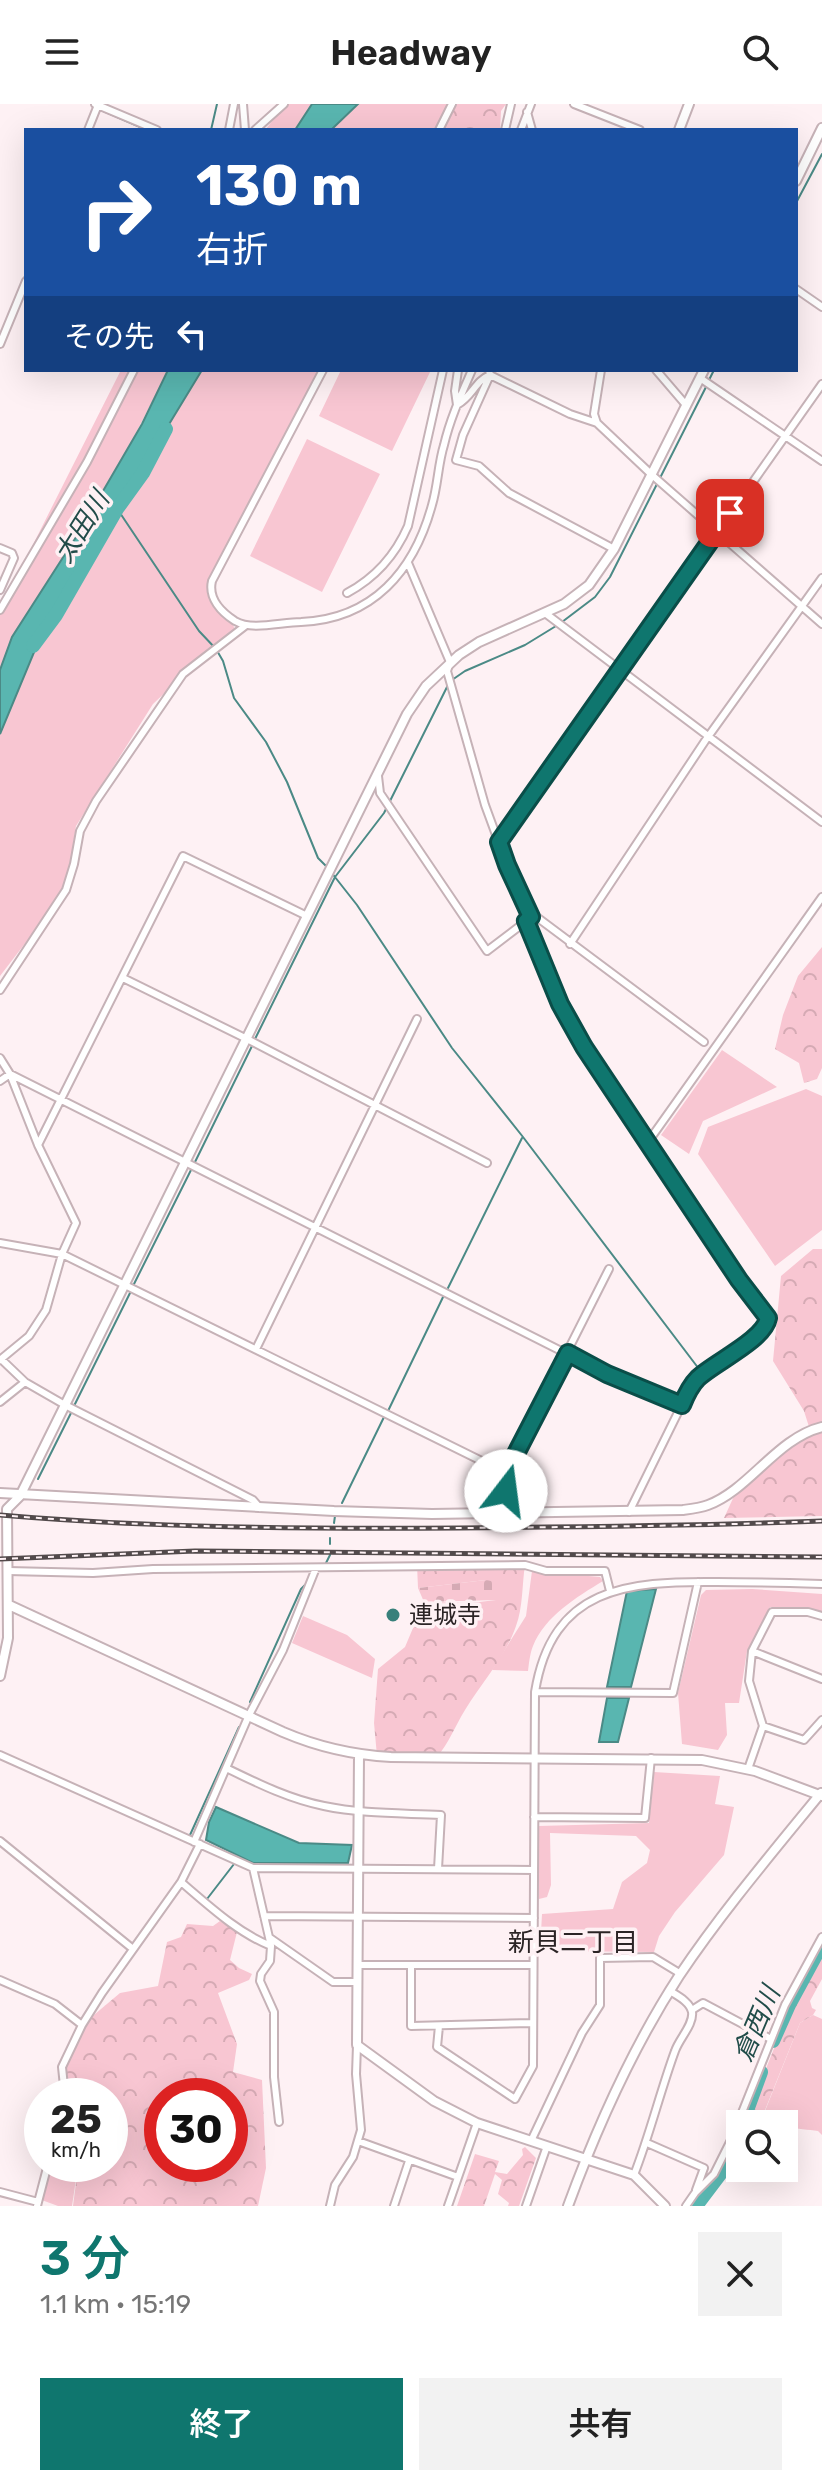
<!DOCTYPE html>
<html lang="ja">
<meta charset="utf-8">
<style>
body{margin:0;font-family:Rubik,"Noto Sans JP",sans-serif;background:#f2f2f2;color:#222;height:100vh;display:flex;flex-direction:column;font-size:30px;white-space:nowrap}
*{box-sizing:border-box;margin:0}
p{font-size:26px;color:#767676}
.icon{flex:none;width:44px;height:44px;fill:none;stroke:currentColor;stroke-width:2;stroke-linecap:round;stroke-linejoin:round}
.map{position:relative;height:2102px;overflow:hidden}
.sheet{display:flex;flex-direction:column;background:#fff;flex:1}
.sheet>*{flex:none}
.hud{position:absolute;left:24px;top:24px;width:774px;height:244px;border-radius:0px;box-shadow:0 8px 32px #0002;background:#1a4fa0;color:#fff;overflow:hidden}
.controls{position:absolute;left:726px;top:2006px;display:grid;gap:16px}
.controls a{display:grid;place-items:center;width:72px;height:72px;border-radius:0px;background:#fff;box-shadow:0 8px 32px #0002;font-size:40px}
.speed{position:absolute;left:24px;top:1974px;display:flex;gap:16px;font-size:40px;font-weight:700;text-align:center}
.speed>*{display:grid;place-content:center;width:104px;height:104px;border-radius:50%;background:#fff;box-shadow:0 8px 32px #0002;line-height:1}
.speed small{font-size:20px;font-weight:400}
.speed .limit{border:12px solid #d22;background:#fff;color:#111}
.pin{position:absolute;display:grid;place-items:center;width:68px;height:68px;color:#fff;margin:-34px;border-radius:16px;box-shadow:0 4px 12px #0006}
.me{position:absolute;width:88px;margin:-44px;rotate:15deg;stroke-linejoin:round;filter:drop-shadow(0 0 6px #0008)}
.turn{display:flex;align-items:center;gap:28px;height:168px;padding:0 40px;font-size:36px}
.turn .icon{width:104px;height:104px;stroke-width:2.5}
.turn b{display:block;font-size:56px;line-height:68px}
.then{display:flex;align-items:center;height:76px;padding:0 40px;background:#0003;gap:16px;font-size:30px}
.round{display:grid;place-items:center;flex:none;width:84px;height:84px;border-radius:0px;background:#f2f2f2}
.headline{display:flex;align-items:center;justify-content:space-between;height:136px;padding:0 40px}
h1{font-size:48px;font-weight:600;line-height:60px;color:#0f766e}
.cta{display:flex;gap:16px;margin-top:auto;padding:16px 40px}
.cta a{flex:1;height:92px;border-radius:0px;background:#0f766e;color:#fff;font-size:32px;font-weight:600;line-height:92px;text-align:center}
.cta a+a{background:#f2f2f2;color:#222}
header{display:flex;justify-content:space-between;align-items:center;height:104px;padding:0 40px;background:#fff;font-size:36px;font-weight:600}
.map>svg:first-child{display:block}
</style>
<header><svg class="icon" aria-label="menu" viewBox="0 0 24 24"><path d="M4 6h16M4 12h16M4 18h16"/></svg>Headway<svg class="icon" aria-label="search" viewBox="0 0 24 24"><circle cx="10" cy="10" r="6"/><path d="M15 15l6 6"/></svg></header>
<div class="map">
<svg width="822" height="2102" viewBox="0 0 822 2102">
<defs>
<pattern id="forest-crowns" width="20" height="18" patternUnits="userSpaceOnUse" patternTransform="scale(2)"><rect width="20" height="18" fill="#f8c6d2"/><path d="M2 6a3 3 0 1 1 6 0M12 15a3 3 0 1 1 6 0" fill="none" stroke="#d5aab4"/></pattern>
<pattern id="cemetery-stones" width="16" height="16" patternUnits="userSpaceOnUse" patternTransform="scale(2)"><rect width="16" height="16" fill="#f8c6d2"/><path d="M2 7V4a2 2 0 0 1 4 0v3zM10 15v-3a2 2 0 0 1 4 0v3z" fill="#d5aab4"/></pattern>
</defs>
<rect width="100%" height="100%" fill="#fef1f4"/>
<path fill="#f8c6d2" d="M286 0H312L295 26H265Z
M358 0H453L441 26H331Z
M121 266H168C140 323 110 379 76 433 49 477 18 518 0 566V506Z
M202 266H324L211 484 237 528 193 562 153 600 76 722 66 786 0 872V630L42 529Z
M341 266H431L392 347 319 312Z
M307 335 380 370 322 488 250 452Z
M722 946 777 983 703 1017 689 1050 661 1031Z
M806 985 822 992V1126L775 1162 698 1050 708 1023Z
M532 1467 600 1473 603 1477C577 1493 545 1512 533 1542 530 1549 529 1559 528 1567L492 1566 526 1512Z
M752 1485 822 1490V1508L810 1504 770 1503 747 1547 739 1599H725L727 1631 718 1646 682 1640 678 1589 701 1491 706 1486Z
M303 1512 347 1531 375 1555 372 1574 292 1539Z
M654 1668 720 1672 715 1700 734 1703 724 1751 675 1808 659 1832 654 1848 540 1847 542 1810 613 1805 622 1778 647 1759 650 1746 636 1732 550 1729 551 1781 547 1793 539 1795V1722L649 1719Z
M813 1911 822 1915V2031L818 2027C799 2024 773 2026 765 2007L800 1919Z
M50 2060H74L76 2075 72 2102H58L39 2095Z"/>
<path fill="url(#forest-crowns)" fill-rule="evenodd" d="M452 0H506L501 7 500 26H439Z
M822 843V964L817 975 804 979 799 959 775 945 783 911 798 872Z
M813 1145H822V1412L724 1414 740 1379 810 1326 804 1307 773 1257 781 1172Z
M417 1461 472 1465 483 1462 525 1461C522 1480 523 1504 516 1522 505 1554 482 1578 465 1606 455 1622 449 1639 437 1653L377 1652 374 1619 378 1565 405 1543 424 1498 471 1499 496 1496 486 1476 418 1484Z
M220 1817 237 1828 230 1856 239 1864 252 1870 249 1876 218 1889 237 1940 233 1968 262 1976 266 2064 258 2102H73L76 2079 74 2060H110V1992H65V1965L82 1921 120 1889 158 1882 167 1838 181 1833 187 1820 213 1822ZM162 1992H230V2060H162Z
M822 1845V1875L810 1897 812 1904 816 1906 813 1911 800 1919 765 2006 769 2015 779 2020H744L792 1899Z
M525 2043 536 2054 519 2102H508L509 2099 498 2090 502 2076 495 2070 484 2102H457L475 2050 499 2057 495 2068 507 2070 523 2051 522 2045Z"/>
<path fill="url(#cemetery-stones)" d="M486 1476 509 1480 496 1496 424 1498 418 1484Z"/>
<path fill="#59b6b0" stroke="#4b8a86" stroke-width="2" d="M312 0H358L331 26H295Z
M168 266H202L42 529 0 630V566L12 533 78 430 142 320Z
M656 1485 631 1583H607L627 1487Z
M607 1594H629L618 1638H599Z
M216 1703 299 1739 352 1741 348 1759H253L206 1736 209 1718Z"/>
<g fill="none" stroke-linecap="round" stroke-linejoin="round">
<path stroke="#4b8a86" stroke-width="2" d="M85 26 94 3 147 26
M211 26 217 0
M796 99 822 50
M23 177 26 170
M709 276 714 266
M118 406 199 527 216 545 223 557 234 594 266 638 287 678 318 754 327 763
M562 518 595 493 610 473 707 281
M452 576 465 567 525 541 556 522
M331 768 357 801 452 944 523 1033 699 1265
M255 935 335 773 384 709 448 581
M195 1058 252 942
M134 1180 192 1064
M448 1184 522 1034
M74 1302 131 1187
M388 1307 445 1189
M38 1375 71 1309
M342 1399 385 1311
M334 1419 335 1412
M330 1440V1434
M326 1459 330 1451
M250 1598 301 1485 306 1480
M190 1731 239 1623
M207 1795 234 1760"/>
<path stroke="#59b6b0" stroke-width="14" d="M33 542 56 511 117 405 143 369 166 325
M773 1937 789 1901 822 1840
M742 2020 761 1968
M696 2102 724 2065 740 2024"/>
<defs>
<path id="minor" d="M95 0 157 26
M243 0 245 26
M574 0 640 26
M527 8 532 26
M88 26 98 1
M229 26 234 0
M255 26 284 0
M439 26 452 0
M505 26 511 0
M521 26 531 0
M796 185 822 203
M0 240 26 177
M323 266 212 477C208 494 221 508 235 517 252 527 281 518 301 518 373 515 414 467 432 401 438 381 438 360 444 341 450 315 461 291 472 266
M458 266 455 287 457 301C473 292 475 277 490 271L570 310 597 319
M489 266 490 271 463 331 456 356 479 362 509 389 614 445
M601 266 594 310 597 319 652 371 822 520
M656 266 686 301
M700 274 822 357
M0 444 12 449 14 454 0 486
M408 459 450 558 447 567 485 701 507 761 531 813 534 811 704 938
M347 489C375 474 395 452 408 422L443 266
M0 506 87 358 134 266
M545 509 822 718
M378 672 380 689 487 847 529 815
M499 738 822 280
M526 817 560 900 584 943 739 1176 768 1214 765 1223 699 1273 691 1282 629 1408
M570 840 705 637 822 474
M123 874 247 935 487 1059
M0 886 66 786 74 760 80 727 96 697 183 570 245 522
M0 954 10 970 38 1041 76 1119 62 1150 46 1206 29 1232 0 1256
M0 977 10 970 607 1270 682 1301
M648 1038 822 793
M38 1041 183 752 307 812
M0 1139 62 1150 506 1369
M256 1245 417 915
M1 1255 25 1278 65 1301 253 1396 260 1404
M0 1298 25 1278
M506 1387V1369L609 1165
M8 1467 93 1469 153 1465 525 1461 546 1467H605L610 1487
M752 1547 822 1575
M535 1588 673 1589 698 1478
M763 1622 804 1636 822 1616
M0 1651 253 1764 534 1766
M226 1664C257 1679 289 1695 324 1702 362 1710 401 1709 441 1711L438 1765
M748 1665 763 1622 749 1577 752 1547 772 1508H808L822 1512
M534 1713 645 1714 651 1654
M0 1737 133 1845
M194 1738 249 1611 283 1546 316 1464
M253 1764 271 1842 270 1857 261 1870 260 1877 274 1908V1973L279 2018
M181 1778C208 1801 238 1829 271 1842
M264 1812 534 1814
M270 1834 333 1878H358
M358 1861H533
M411 1862V1922L533 1919
M0 1876 55 1900 82 1921
M692 1906 703 1899 769 1934
M439 1922 437 1943 515 1995 533 1962 535 1588C552 1483 627 1477 717 1478 752 1478 787 1479 822 1480
M65 1992 62 1963 82 1921 102 1889 181 1778 200 1740
M358 2037 458 2073
M531 2037 582 1929 600 1901V1854L653 1853 681 1870
M647 2039 704 2064 696 2086
M634 2071C650 2030 660 1988 675 1947 679 1935 694 1920 692 1908 690 1898 678 1892 670 1887
M0 2088 38 2098
M37 2102 48 2060
M330 2102 335 2081 353 2053 361 2026 356 1970 357 1941
M394 2102 409 2057
M448 2102 477 2019
M526 2102 547 2042
M686 2102 695 2089 714 2070 731 2036 785 1901 822 1833"/>
<path id="tertiary" d="M679 26 689 0
M796 77 822 24
M0 1389 334 1407 432 1410 683 1406C691 1405 700 1404 708 1401 749 1386 777 1334 822 1323
M9 1501 283 1628C318 1643 353 1651 391 1653L702 1656 755 1667 822 1692
M0 1572 8 1534 7 1405 20 1392 407 610 426 582 459 551 479 538 564 500 589 481 614 445 704 266
M359 1651 357 1941 434 1997 477 2019 634 2071 665 2102
M568 2102C597 2023 633 1943 679 1872 722 1808 772 1749 821 1689"/>
</defs>
<use href="#minor" stroke="#c6b2b7" stroke-width="10"/>
<use href="#tertiary" stroke="#c6b2b7" stroke-width="12"/>
<use href="#minor" stroke="#fff" stroke-width="6"/>
<use href="#tertiary" stroke="#fff" stroke-width="8"/>
<defs>
<path id="rail" d="M0 1411C152 1424 306 1425 459 1424 580 1423 701 1422 822 1417
M0 1455 195 1447 822 1453"/>
</defs>
<use href="#rail" stroke="#524a4b" stroke-width="5"/>
<use href="#rail" stroke="#fef1f4" stroke-width="2" stroke-dasharray="6" stroke-linecap="butt"/>
</g>
<g fill="none" stroke-linecap="round" stroke-linejoin="round">
<defs>
<path id="route" d="M506 1387V1369L568 1249 607 1270 682 1301C686 1291 690 1282 698 1274 715 1258 764 1236 768 1214L739 1176 584 943 560 900 526 817 531 813 507 761 499 738 730 409"/>
</defs>
<use href="#route" stroke="#0a4d48" stroke-width="20"/>
<use href="#route" stroke="#0f766e" stroke-width="14"/>
</g>
<circle fill="#38807b" stroke="#fef1f4" stroke-width="3" cx="393" cy="1511" r="8"/>
<g text-anchor="middle" dominant-baseline="central" stroke-width="7" stroke-linejoin="round" paint-order="stroke">
<g font-size="24" fill="#2b2425" stroke="#fef1f4" text-anchor="start">
<text x="409" y="1511">連城寺</text>
</g>
<g font-size="26" font-style="italic" fill="#214c49" stroke="#fef1f4">
<text transform="translate(82 423) rotate(-58)">太田川</text>
<text transform="translate(757 1920) rotate(-67)">倉西川</text>
</g>
<g font-size="26" fill="#2b2425" stroke="#fef1f4">
<text x="573" y="1838">新貝二丁目</text>
</g>
</g>
</svg>
<div class="controls">
<a><svg class="icon" aria-label="search" viewBox="0 0 24 24"><circle cx="10" cy="10" r="6"/><path d="M15 15l6 6"/></svg></a>
</div>
<div class="speed"><div>25<small>km/h</small></div><div class="limit">30</div></div>
<div class="pin" style="left:730px;top:409px;background:#d93025"><svg class="icon" aria-label="arrive" viewBox="0 0 24 24"><path d="M6 21V4h12l-3 4 3 4H6"/></svg></div>
<svg class="me" style="left:506px;top:1387px" viewBox="-20 -20 40 40"><circle r="19" fill="#fff"/><path d="M0-13L10 11 0 6-10 11z" fill="#0f766e"/></svg>
<div class="hud">
<div class="turn"><svg class="icon" aria-label="right" viewBox="0 0 24 24"><path d="M7 20v-9h11M14 6l5 5-5 5"/></svg><div><b>130 m</b>右折</div></div>
<div class="then">その先<svg class="icon" aria-label="left" viewBox="0 0 24 24"><path d="M17 20v-9H6M10 6l-5 5 5 5"/></svg></div>
</div>
</div>
<section class="sheet">
<div class="headline"><div><h1>3 分</h1><p>1.1 km · 15:19</p></div><a class="round"><svg class="icon" aria-label="close" viewBox="0 0 24 24"><path d="M6 6l12 12M18 6L6 18"/></svg></a></div>
<div class="cta"><a>終了</a><a>共有</a></div>
</section>
